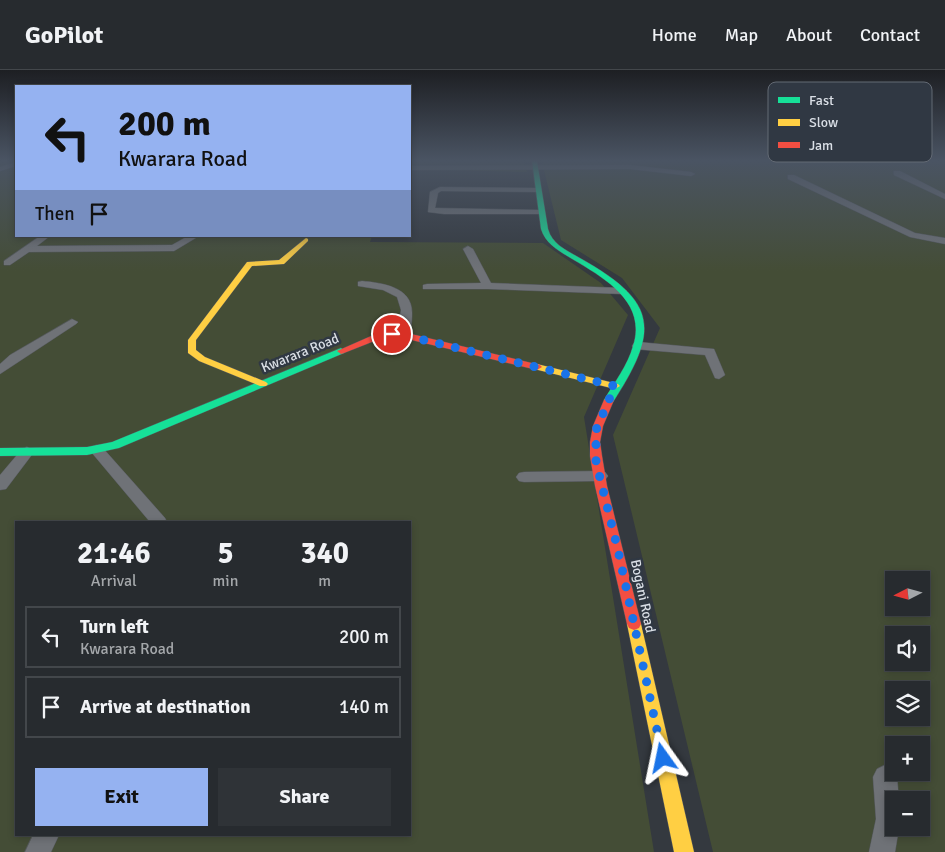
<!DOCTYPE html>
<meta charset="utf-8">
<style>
body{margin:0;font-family:Signika,sans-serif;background:#2f3337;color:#f1f3f6;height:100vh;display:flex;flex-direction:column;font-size:19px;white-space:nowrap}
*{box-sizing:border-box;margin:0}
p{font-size:16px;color:#a4a7aa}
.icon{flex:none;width:28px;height:28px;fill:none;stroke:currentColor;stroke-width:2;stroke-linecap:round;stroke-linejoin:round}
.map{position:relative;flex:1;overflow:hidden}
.drawer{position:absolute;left:15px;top:451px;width:396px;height:315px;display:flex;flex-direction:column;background:#272b2f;border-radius:0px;box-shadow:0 2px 8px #0003,0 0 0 1px #43474b}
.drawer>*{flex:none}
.banner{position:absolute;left:15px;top:15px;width:396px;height:152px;border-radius:0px;box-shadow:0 2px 8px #0003,0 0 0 1px #43474b;background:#95b2f1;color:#111;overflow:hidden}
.needle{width:32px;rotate:264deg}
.fabs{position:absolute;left:885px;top:501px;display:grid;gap:10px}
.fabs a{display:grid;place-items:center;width:45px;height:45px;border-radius:0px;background:#272b2f;box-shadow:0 2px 8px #0003,0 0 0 1px #43474b;font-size:25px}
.pin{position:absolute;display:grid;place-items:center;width:42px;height:42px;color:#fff;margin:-21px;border:2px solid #fff;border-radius:50%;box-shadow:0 1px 5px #0007}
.me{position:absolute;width:55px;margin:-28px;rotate:348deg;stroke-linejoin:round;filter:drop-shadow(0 0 4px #0008)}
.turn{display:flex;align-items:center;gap:18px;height:105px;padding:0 20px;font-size:22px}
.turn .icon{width:65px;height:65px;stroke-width:2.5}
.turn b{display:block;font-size:35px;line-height:42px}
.then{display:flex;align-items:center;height:48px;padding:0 20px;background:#0003;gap:10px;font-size:19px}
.eta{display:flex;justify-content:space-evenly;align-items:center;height:85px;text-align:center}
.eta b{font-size:30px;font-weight:700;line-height:35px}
.action{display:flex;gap:10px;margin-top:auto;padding:10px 20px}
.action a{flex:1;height:58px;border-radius:0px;background:#95b2f1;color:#111;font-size:20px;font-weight:700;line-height:58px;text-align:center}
.action a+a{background:#2f3337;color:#f1f3f6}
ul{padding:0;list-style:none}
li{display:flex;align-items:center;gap:15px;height:62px;margin:0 10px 8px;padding:0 10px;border:2px solid #43474b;border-radius:0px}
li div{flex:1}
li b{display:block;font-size:19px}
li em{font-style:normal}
header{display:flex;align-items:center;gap:30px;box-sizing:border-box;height:70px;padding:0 25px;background:#272b2f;border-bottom:1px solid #43474b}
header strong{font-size:24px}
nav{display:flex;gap:28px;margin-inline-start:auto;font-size:18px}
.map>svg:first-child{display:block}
</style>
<header>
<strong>GoPilot</strong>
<nav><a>Home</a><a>Map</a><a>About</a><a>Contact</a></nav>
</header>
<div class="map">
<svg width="945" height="782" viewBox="0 0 945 782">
<rect width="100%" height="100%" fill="#34393f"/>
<path fill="#444d36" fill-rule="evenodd" d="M0 91H16V166H372L370 172 543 173 601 213 628 245 584 347 654 782H0ZM16 452H410V765H16Z
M410 91H524L527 102 410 99Z
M945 91V782H713L613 365 660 258 622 208 561 170 542 92ZM894 510H921V538H894ZM894 565H921V592H894ZM894 620H921V648H894ZM894 675H921V702H894ZM894 730H921V758H894Z"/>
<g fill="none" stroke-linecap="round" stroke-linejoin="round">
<defs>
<path id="street" d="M16 92V96L0 101V97Z
M630 95 691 102 695 104 691 106 630 99 410 100V96Z
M894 101H900L945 124V129L894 105Z
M788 105H794L915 163 945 168V174L910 167 788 109Z
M440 117 537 118 541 120 537 122 441 121 438 123 435 138 541 140 545 142 541 144H444L428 142 430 122Z
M40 166H50L37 176 172 175 188 166H199L174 181 29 182 10 195H4V191Z
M468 176 473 179 491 213 622 218 627 221 622 224 488 219H423V215L427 214 481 213 463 179Z
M362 211C383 213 413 217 412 244 412 252 411 261 407 267L403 268 397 265 401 240 397 227 383 220 358 216V212Z
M72 249 78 252 76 254 0 304V294L10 285Z
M638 272 714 279 725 305 719 309 715 308 705 285 634 279 632 276 634 273Z
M97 375 102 377 165 448 167 452H150L92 383 90 380 92 377Z
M27 377 32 379 34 382 6 419 0 420V405L22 379Z
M600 401 605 402 608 406 605 410 600 411 524 412 519 411 516 407 519 403 524 402Z
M885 695 893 699 897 707 899 730H894V758H899L895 782H869L876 749 873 707 877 699Z
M33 765H59L51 782H25Z"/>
<path id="fast" d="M532 91H537L548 159C552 174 566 180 578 187 657 231 661 258 613 332L609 333 604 330C614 313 628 295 633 276 647 233 606 209 574 190 561 182 546 175 541 159Z
M341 278 345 281 344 283 119 378 87 385 0 386V378L87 377 112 372Z"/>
<path id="slow" d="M306 168 308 169V171L284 194 252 196 196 270V280L205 287 266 312 268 314 266 316H260L199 291 188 283V270L247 192 279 190Z
M537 294 618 314 620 316 615 319 534 299 532 297Z
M634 548 639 550 641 554 694 782H674L627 554 629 550Z"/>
<path id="jam" d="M403 262 540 295 542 297 537 300 403 268H382L344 283 341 284 337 281 378 263Z
M609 327 614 330 603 356 600 372 602 386 607 416 641 554 639 558 634 560 629 558 627 554 595 416 590 386V372L593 356 604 330Z"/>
</defs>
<use href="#street" stroke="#53575c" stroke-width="1"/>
<use href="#fast" stroke="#53575c" stroke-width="1"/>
<use href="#slow" stroke="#53575c" stroke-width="1"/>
<use href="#jam" stroke="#53575c" stroke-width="1"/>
<use href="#street" fill="#6f7277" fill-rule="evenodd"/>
<use href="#fast" fill="#16e098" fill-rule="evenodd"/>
<use href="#slow" fill="#ffcf43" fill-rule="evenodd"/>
<use href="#jam" fill="#f24e42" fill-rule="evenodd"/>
</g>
<linearGradient id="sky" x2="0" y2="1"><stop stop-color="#1d1f23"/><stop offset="0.45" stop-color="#4a5463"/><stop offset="1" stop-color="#4a5463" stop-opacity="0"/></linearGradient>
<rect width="945" height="201" fill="url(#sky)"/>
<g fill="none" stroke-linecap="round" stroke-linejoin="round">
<path stroke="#1a73e8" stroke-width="9" stroke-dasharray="0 16.2" d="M392 264 403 265 615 316 596 360V392L618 480 663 688"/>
</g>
<g text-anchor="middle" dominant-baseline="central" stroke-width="5" stroke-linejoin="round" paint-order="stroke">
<g font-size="14" fill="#dadfe6" stroke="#303843">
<text transform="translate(300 283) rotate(-22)">Kwarara Road</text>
<text transform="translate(643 526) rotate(78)">Bogani Road</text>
</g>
</g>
<rect x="768" y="12" width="164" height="80" rx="8" fill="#303843" stroke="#636a74" stroke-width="1"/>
<rect x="778" y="27" width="22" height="6" fill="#16e098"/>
<rect x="778" y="49" width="22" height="7" fill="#ffcf43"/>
<rect x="778" y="72" width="22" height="6" fill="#f24e42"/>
<g font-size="14" fill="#dadfe6">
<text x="809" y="35">Fast</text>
<text x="809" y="57">Slow</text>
<text x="809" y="80">Jam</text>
</g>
</svg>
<div class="fabs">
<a><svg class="needle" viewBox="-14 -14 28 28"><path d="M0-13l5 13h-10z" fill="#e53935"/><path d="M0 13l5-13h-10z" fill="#a4a7aa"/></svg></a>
<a><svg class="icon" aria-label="sound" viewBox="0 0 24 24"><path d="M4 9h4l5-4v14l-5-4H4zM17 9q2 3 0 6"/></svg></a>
<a><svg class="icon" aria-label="layers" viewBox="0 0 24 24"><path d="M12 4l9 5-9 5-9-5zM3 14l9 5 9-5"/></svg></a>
<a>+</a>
<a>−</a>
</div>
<div class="pin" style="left:392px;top:264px;background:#d93025"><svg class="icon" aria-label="arrive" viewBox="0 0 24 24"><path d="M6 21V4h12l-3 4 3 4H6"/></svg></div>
<svg class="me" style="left:663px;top:688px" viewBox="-20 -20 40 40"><path d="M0-17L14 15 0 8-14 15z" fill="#1a73e8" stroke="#fff" stroke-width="4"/></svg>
<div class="banner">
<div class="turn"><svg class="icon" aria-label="left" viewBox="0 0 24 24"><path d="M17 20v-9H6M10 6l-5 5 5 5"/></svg><div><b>200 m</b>Kwarara Road</div></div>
<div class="then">Then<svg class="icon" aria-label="arrive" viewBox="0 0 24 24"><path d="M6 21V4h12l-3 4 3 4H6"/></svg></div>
</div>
<section class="drawer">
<div class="eta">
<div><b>21:46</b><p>Arrival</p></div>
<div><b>5</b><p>min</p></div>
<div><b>340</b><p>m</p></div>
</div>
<ul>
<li><svg class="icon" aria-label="left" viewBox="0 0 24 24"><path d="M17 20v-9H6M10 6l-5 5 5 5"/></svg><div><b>Turn left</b><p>Kwarara Road</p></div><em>200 m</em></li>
<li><svg class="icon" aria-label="arrive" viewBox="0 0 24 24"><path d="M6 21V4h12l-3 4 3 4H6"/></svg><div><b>Arrive at destination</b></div><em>140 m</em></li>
</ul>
<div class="action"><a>Exit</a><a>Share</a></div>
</section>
</div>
